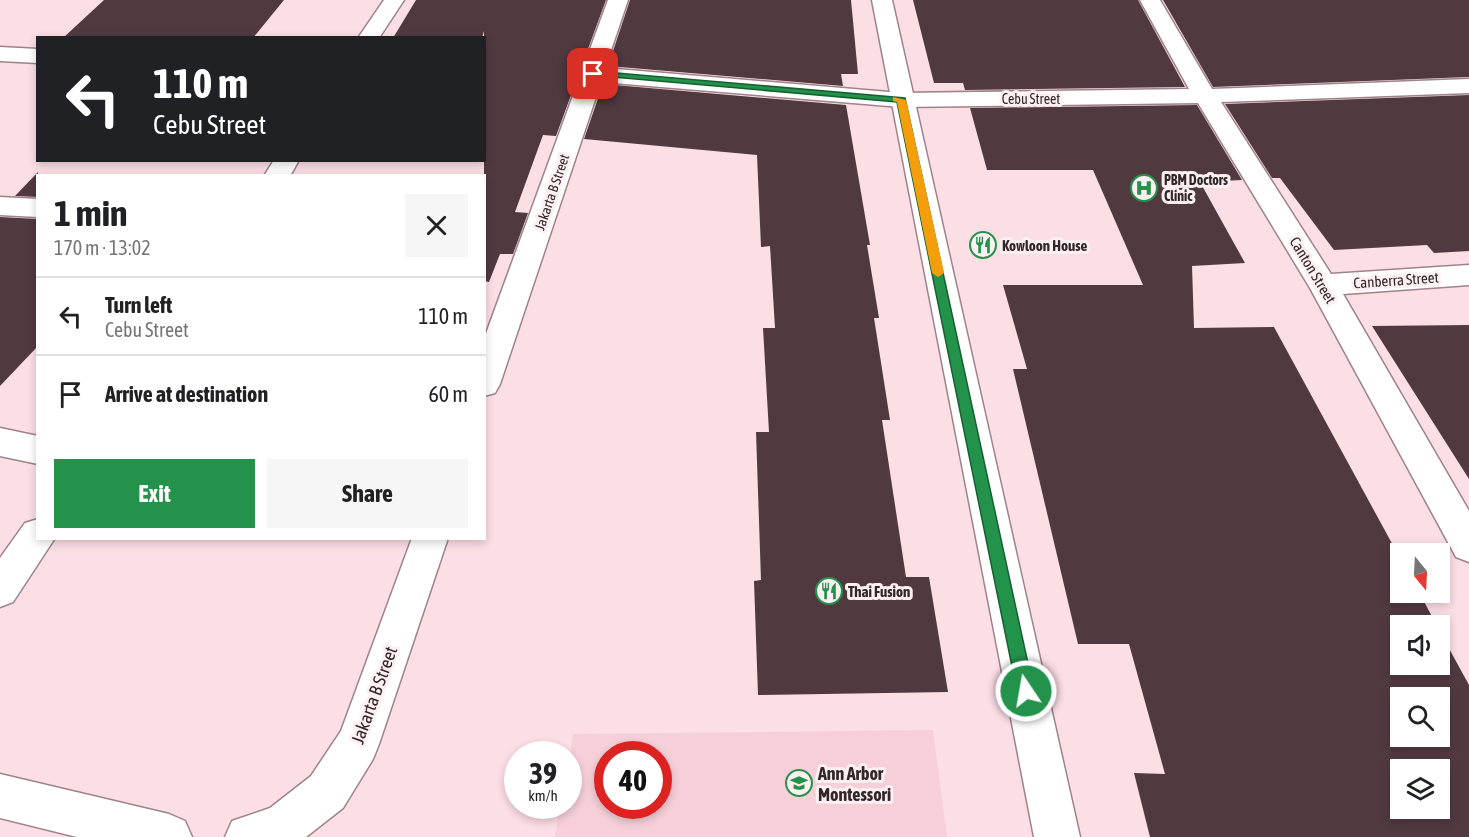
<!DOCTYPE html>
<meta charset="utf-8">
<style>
body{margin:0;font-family:"Asap Condensed",sans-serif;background:#f6f6f6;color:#202124;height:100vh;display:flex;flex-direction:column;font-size:22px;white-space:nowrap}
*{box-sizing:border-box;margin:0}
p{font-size:20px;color:#757577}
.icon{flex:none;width:33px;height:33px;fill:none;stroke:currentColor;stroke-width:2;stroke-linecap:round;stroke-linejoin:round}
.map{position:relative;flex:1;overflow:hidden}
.drawer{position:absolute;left:36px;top:174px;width:450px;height:366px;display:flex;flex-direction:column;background:#fff;border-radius:0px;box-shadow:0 3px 9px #0003}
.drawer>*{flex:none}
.banner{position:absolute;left:36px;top:36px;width:450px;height:126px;border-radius:0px;box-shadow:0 3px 9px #0003;background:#202124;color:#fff;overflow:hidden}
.needle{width:39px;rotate:162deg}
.tools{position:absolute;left:1390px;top:543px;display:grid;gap:12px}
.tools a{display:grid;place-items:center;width:60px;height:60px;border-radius:0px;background:#fff;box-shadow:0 3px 9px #0003;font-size:30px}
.speed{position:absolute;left:504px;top:741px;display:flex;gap:12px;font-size:30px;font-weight:700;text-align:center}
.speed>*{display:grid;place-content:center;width:78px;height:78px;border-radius:50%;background:#fff;box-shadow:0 3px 9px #0003;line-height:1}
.speed small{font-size:15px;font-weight:400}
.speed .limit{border:9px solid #d22;background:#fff;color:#111}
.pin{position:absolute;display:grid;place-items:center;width:51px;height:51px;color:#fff;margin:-26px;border-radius:12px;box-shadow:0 3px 9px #0006}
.me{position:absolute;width:66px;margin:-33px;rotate:348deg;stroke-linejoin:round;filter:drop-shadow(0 0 4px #0008)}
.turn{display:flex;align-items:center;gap:21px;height:126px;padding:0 18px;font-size:27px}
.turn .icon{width:78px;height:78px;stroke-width:2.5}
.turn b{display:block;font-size:42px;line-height:51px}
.round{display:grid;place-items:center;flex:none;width:63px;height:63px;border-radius:0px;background:#f6f6f6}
.headline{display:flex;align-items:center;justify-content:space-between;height:102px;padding:0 18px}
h1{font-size:36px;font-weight:700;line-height:45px}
.cta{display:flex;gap:12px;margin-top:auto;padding:12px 18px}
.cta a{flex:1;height:69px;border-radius:0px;background:#23934c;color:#fff;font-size:24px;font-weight:700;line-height:69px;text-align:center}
.cta a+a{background:#f6f6f6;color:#202124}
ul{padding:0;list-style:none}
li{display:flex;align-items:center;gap:18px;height:78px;padding:0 18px;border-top:2px solid #e0e0e0}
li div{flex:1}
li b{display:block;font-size:22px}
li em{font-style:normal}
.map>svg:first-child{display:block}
</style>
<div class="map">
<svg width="1469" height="837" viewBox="0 0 1469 837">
<rect width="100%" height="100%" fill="#fcdee5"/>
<path fill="#f6cfd9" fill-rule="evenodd" d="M933 730 947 837H555L560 806H568L569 761 573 734ZM658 754V806H608V754Z"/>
<path fill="#513940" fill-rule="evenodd" d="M104 0H284L253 38H63Z
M416 0H606L556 136 543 135 515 212 528 213 513 254H500L489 282 484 281V31L482 38H393Z
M630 0H851L858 74H841L843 86 608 66Z
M913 0H1138L1185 87 965 90 963 83H934Z
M1163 0H1469V77L1213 87Z
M603 84 846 105 870 245H867L879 318H874L890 420H882L906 577H929L948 692 758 695 754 581 761 580 756 432H769L763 328H775L770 246 761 247 757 155 584 139Z
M1469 95V251L1434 253 1427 245 1334 250 1280 178H1272L1225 104Z
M1197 105 1242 180 1200 182 1245 263 1192 266 1194 328 1274 327 1401 560V592H1419L1437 626H1401V664H1440V632L1469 685V837H1150L1134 773 1165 774 1129 644H1078L1013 369H1027L1003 285H1143L1093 170H987L970 108ZM1401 698H1440V736H1401ZM1401 770H1440V808H1401Z
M38 172V197L15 196Z
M0 217 38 219V346L0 386Z
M1469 325V479L1372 326Z"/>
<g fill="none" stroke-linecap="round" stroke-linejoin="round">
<defs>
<path id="minor" d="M384 0H404L379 38H358Z
M608 0H628L605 68 901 93 1189 89 1140 0H1160L1212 89 1469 79V93L1221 102 1331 274 1469 265V285L1343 294 1469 511V562L1456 557 1310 288 1198 103 901 107 601 82 500 384 495 393 484 396V339Z
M0 47 38 49V63L0 61Z
M274 160H299L290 176H264Z
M0 197 38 199V217L0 215Z
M0 428 38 436V464L0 456Z
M38 519V538H55L13 602 0 607V558L25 523Z
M412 538H448L379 744 373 759 343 808 306 837H225L232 821 270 808 311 776 341 731Z
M0 774 169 814 185 821 192 837H77L0 818Z"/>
<path id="tertiary" d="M872 0H892L1080 837H1034Z"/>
</defs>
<use href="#minor" stroke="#9e838a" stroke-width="3"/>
<use href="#tertiary" stroke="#9e838a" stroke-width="3"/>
<use href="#minor" fill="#fff" fill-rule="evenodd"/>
<use href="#tertiary" fill="#fff" fill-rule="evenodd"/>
</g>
<path fill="#23934c" stroke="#176031" stroke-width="1.5" d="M593 71 905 98 1034 691 1032 697 1026 700 1020 697 1017 691 897 102 590 75 589 74Z"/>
<path fill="#f59e0b" d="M893 97 906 100 944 273 938 277 932 273 897 102 893 101Z"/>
<defs>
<symbol id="hospital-ring" viewBox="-11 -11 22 22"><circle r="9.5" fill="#fdf0f3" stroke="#23934c" stroke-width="1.5"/><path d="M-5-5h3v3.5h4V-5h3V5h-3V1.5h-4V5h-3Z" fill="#23934c"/></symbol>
<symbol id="restaurant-ring" viewBox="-11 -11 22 22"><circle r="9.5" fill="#fdf0f3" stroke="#23934c" stroke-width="1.5"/><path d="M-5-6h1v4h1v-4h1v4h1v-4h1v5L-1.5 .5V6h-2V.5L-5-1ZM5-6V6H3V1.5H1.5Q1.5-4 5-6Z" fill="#23934c"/></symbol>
<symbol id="school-ring" viewBox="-11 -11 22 22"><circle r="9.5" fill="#fdf0f3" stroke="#23934c" stroke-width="1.5"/><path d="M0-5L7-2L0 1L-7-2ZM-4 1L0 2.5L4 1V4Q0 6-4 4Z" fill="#23934c"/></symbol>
</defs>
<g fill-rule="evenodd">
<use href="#hospital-ring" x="1129" y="173" width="30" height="30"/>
<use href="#restaurant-ring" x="968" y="230" width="30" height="30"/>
<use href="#restaurant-ring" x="814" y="576" width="30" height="30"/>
<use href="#school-ring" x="784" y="768" width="30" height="30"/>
</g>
<g text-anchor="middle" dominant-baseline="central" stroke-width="6" stroke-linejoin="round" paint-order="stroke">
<g font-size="14" fill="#312629" stroke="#fdf0f3">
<text x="1031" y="99">Cebu Street</text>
<text transform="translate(552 192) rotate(-71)">Jakarta B Street</text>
</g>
<g font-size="14" font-weight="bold" fill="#312629" stroke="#fdf0f3" text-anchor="start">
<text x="1164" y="180">PBM Doctors<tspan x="1164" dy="16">Clinic</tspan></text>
</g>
<g font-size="15" font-weight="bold" fill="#312629" stroke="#fdf0f3" text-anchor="start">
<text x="1002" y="245">Kowloon House</text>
<text x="848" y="591">Thai Fusion</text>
</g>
<g font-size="15" fill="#312629" stroke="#fdf0f3">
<text transform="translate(1313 270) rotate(59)">Canton Street</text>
<text transform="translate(1396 280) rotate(-4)">Canberra Street</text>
</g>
<g font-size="18" fill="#312629" stroke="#fdf0f3">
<text transform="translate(374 695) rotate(-70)">Jakarta B Street</text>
</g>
<g font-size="18" font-weight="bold" fill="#312629" stroke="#fdf0f3" text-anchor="start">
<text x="818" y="773">Ann Arbor<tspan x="818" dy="21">Montessori</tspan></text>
</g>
</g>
</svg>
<div class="tools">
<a><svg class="needle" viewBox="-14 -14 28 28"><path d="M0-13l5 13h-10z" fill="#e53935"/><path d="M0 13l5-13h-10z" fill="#757577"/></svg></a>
<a><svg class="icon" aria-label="sound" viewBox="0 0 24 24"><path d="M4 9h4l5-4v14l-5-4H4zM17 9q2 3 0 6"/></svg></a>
<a><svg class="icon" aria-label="search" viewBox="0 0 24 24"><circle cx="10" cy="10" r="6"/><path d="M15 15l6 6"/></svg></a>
<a><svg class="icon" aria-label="layers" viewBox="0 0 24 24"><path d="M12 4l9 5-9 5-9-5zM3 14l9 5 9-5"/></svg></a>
</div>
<div class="speed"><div>39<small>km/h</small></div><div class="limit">40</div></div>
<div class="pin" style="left:593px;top:74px;background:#d93025"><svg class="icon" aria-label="arrive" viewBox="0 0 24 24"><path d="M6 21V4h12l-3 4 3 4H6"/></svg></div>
<svg class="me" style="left:1026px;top:691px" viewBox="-20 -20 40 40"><circle r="17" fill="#23934c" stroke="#fff" stroke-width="3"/><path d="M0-11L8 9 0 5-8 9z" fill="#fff"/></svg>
<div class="banner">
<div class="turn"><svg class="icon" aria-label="left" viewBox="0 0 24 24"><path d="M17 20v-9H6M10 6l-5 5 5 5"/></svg><div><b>110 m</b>Cebu Street</div></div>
</div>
<section class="drawer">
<div class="headline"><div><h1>1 min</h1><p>170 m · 13:02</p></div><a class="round"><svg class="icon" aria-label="close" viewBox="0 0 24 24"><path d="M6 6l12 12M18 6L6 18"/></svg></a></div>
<ul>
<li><svg class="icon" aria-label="left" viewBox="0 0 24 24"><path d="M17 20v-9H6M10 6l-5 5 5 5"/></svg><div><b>Turn left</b><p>Cebu Street</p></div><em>110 m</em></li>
<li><svg class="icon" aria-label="arrive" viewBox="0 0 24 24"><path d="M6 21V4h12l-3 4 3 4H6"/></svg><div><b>Arrive at destination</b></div><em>60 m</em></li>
</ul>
<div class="cta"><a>Exit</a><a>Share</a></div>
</section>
</div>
